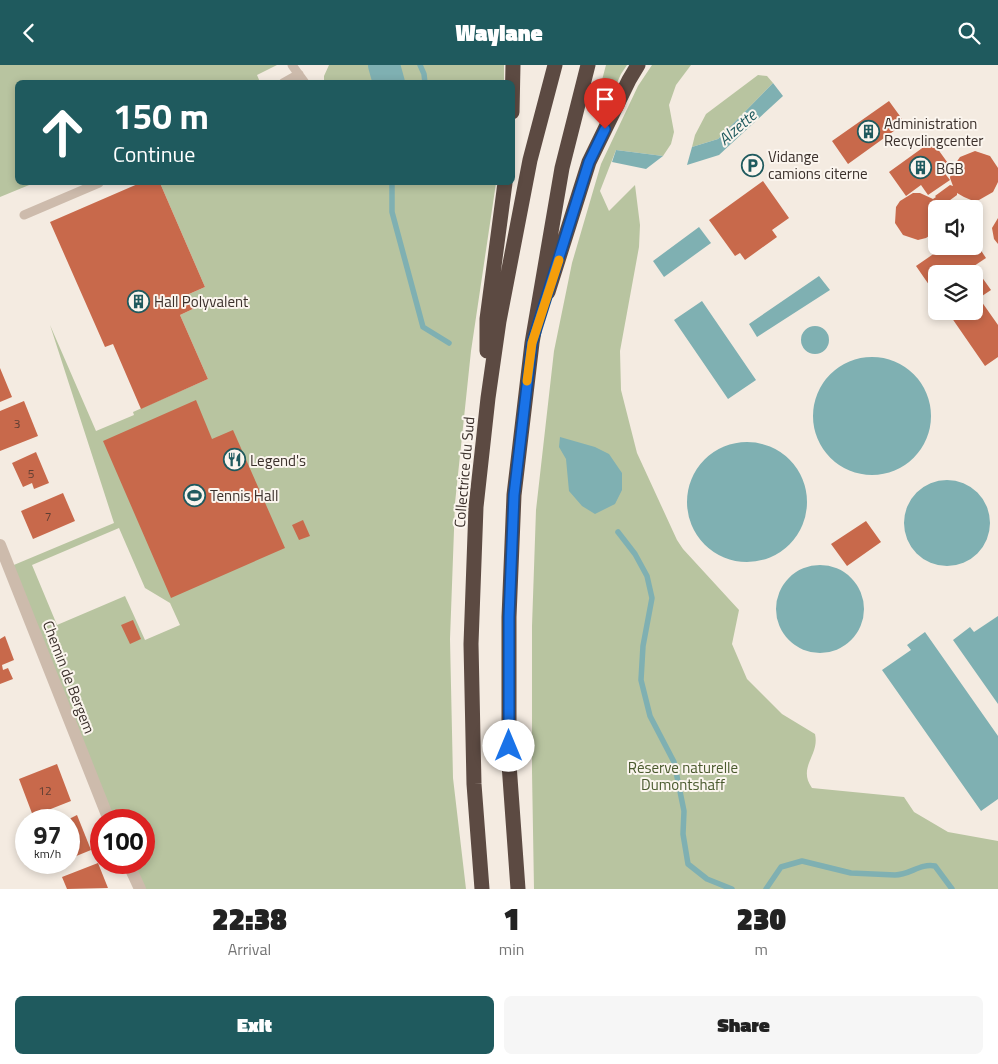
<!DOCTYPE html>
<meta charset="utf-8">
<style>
body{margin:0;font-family:"Titillium Web",sans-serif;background:#f6f6f6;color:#222;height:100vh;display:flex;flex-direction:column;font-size:19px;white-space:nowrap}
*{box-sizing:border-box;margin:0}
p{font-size:16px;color:#767676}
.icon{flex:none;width:28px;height:28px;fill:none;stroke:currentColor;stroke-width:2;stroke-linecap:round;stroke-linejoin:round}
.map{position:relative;height:824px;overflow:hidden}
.drawer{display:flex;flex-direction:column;background:#fff;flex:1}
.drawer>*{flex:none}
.guide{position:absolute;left:15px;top:15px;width:500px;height:105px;border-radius:8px;box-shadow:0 2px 8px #0003;background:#1f5a5e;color:#fff;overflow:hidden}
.tools{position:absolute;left:928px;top:135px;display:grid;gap:10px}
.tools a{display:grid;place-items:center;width:55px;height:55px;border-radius:8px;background:#fff;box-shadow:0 2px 8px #0003;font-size:25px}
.speed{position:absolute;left:15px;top:744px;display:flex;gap:10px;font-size:25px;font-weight:700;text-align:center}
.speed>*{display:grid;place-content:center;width:65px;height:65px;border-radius:50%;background:#fff;box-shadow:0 2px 8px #0003;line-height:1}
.speed small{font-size:12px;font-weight:400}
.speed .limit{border:8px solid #d22;background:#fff;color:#111}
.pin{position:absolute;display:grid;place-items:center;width:42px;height:42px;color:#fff;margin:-51px -21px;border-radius:50% 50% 50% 0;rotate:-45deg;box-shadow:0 0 5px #0007}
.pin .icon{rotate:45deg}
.me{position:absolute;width:55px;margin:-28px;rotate:0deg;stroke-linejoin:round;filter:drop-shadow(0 0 4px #0008)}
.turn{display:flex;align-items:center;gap:18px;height:105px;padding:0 15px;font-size:22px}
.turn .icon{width:65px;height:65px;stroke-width:2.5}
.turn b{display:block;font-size:35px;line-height:42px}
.eta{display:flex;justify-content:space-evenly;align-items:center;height:85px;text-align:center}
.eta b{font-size:30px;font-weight:800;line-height:35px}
.cta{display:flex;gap:10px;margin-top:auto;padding:10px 15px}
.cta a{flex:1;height:58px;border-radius:8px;background:#1f5a5e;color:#fff;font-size:20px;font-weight:800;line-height:58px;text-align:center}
.cta a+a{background:#f6f6f6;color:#222}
header{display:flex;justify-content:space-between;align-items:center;height:65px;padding:0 15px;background:#1f5a5e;color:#fff;font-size:22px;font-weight:800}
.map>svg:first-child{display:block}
</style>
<header><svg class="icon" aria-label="back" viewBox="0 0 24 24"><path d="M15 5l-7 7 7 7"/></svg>Waylane<svg class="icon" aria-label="search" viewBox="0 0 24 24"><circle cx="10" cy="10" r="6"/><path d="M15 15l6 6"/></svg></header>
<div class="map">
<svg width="998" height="824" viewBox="0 0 998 824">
<rect width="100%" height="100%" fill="#f4ebe1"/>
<path fill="#b8c4a0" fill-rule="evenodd" d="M0 0H277L257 10 260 17 18 18V118H34L0 132Z
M329 0H504V17H401L385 1 389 17H324V11Z
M606 0H627L621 9 609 36 602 37 598 30Z
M652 0H691L676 20 669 40 674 67 671 79 663 91 616 85 600 126 609 146 635 120 640 160 639 182 620 286 621 325 637 388 677 475 683 484 739 545 732 579 747 614 782 649 815 669C820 690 797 702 812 723L904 732 914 747 948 767 998 776V824H534L532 707V561L536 445 554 286 572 198 601 99 638 21Z
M758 10 767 11 773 18 718 74 692 82 695 70 706 49Z
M160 118H496L471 286 455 438 450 574 453 713 466 824H140L128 798H144V755H109L9 502 114 458 50 260 96 366 134 350 133 347 208 314 180 250 195 243 189 229 205 222ZM119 463 145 523 170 538 180 560 145 575 125 531 57 560 32 500Z"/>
<path fill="#7fb0b2" d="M773 18 783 31 719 90 687 100 692 82 718 74Z
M616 85 663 91 646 104 612 97Z
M699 162 711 178 664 212 653 196Z
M819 211 830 225 757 272 749 259Z
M702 236 756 315 728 334 674 255Z
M801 275a14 14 0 1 1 28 0a14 14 0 1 1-28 0Z
M813 351a59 59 0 1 1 118 0a59 59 0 1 1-118 0Z
M560 372 595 382 609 389 622 408V425L615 439 595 449 582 441 569 426 566 394 559 382Z
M687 437a60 60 0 1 1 120 0a60 60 0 1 1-120 0Z
M904 458a43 43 0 1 1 86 0a43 43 0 1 1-86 0Z
M776 544a44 44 0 1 1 88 0a44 44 0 1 1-88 0Z
M998 551V639L953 575 970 562 974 567Z
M925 567 998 671V734L981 746 882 605 911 585 907 580Z"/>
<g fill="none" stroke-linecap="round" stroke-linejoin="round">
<path stroke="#7fb0b2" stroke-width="5.5" d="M420 0 424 9 425 18
M392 118V147L423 262 449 278
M618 467 635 489 647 511 652 533 643 581 641 615 650 651 674 697 684 746 683 769 688 799 707 814 732 824
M766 824 781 802 802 796 851 808 895 810C910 810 920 798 935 801L952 824"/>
<path stroke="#7fb0b2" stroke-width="32" d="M384 0 389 18"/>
</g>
<path fill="#c8694b" d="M889 36 905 58 848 99 832 76Z
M932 76 950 101 943 106 950 115 928 130 921 120 906 131 889 107Z
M975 86 990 91 998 103V117L993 127 979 135H971L964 132 957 128V130L942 141 940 139 938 141 939 144H936V164L932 169 926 173 918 175 903 170 895 158 896 142 900 136 913 128H920L933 134 936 132 935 131 950 120 953 121 950 113 951 105 960 92Z
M763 116 789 153 772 165 777 172 745 195 740 188 735 191 709 155Z
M140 118H160L205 222 189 229 195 243 180 250 208 314 141 344 113 279 105 282 50 157Z
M998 153V179L994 174 992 163Z
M974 175 986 193 974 201 991 225 979 233 998 260V292L985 301 947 246H974V209H936V230L916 201 945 181H974Z
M0 303 12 332 0 337Z
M196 335 212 374 233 365 285 483 171 533 103 376Z
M24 336 38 371 0 386V346Z
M36 387 49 418 34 424 32 418 23 422 12 398Z
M63 428 75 456 33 474 21 446Z
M303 455 310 471 299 475 292 460Z
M866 456 881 477 847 501 831 479Z
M133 555 141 574 130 579 121 560Z
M5 571 14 595 2 600 3 605 8 603 13 614 0 619V574Z
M57 699 71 736 33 751 19 714Z
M77 750 91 785 69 794V754Z
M98 798 108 823 67 824 62 812Z"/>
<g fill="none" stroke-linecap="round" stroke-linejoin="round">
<path stroke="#cdbbac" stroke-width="9" d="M292 0 305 18
M283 18 299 9
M24 150 99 118"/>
<path stroke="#cdbbac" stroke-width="12" d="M0 480 109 755
M128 798 140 824"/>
<path stroke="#5c4a42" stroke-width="15" d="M512 47 513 0
M548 227 589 97 629 15 638 0
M487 286V254L505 118
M482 824 474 719 471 579 476 442 488 333 499 256 530 95 555 0
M518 824 509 699V552L514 430 532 278 562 103 588 0"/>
</g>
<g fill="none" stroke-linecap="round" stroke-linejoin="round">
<defs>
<path id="route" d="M509 681V552L514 430 532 278 589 97 605 64"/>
</defs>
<use href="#route" stroke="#114b97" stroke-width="12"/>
<use href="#route" stroke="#1a73e8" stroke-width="9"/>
<path stroke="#f59e0b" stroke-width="9" d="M527 316 532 278 559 195"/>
</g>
<defs>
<symbol id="building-ring" viewBox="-11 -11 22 22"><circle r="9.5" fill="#fbf5ee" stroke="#1f5a5e" stroke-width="1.5"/><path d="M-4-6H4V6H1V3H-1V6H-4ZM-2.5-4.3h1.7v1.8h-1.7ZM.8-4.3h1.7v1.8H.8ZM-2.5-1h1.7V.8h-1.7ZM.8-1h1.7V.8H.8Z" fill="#1f5a5e"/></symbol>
<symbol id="parking-ring" viewBox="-11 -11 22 22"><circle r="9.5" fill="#fbf5ee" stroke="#1f5a5e" stroke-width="1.5"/><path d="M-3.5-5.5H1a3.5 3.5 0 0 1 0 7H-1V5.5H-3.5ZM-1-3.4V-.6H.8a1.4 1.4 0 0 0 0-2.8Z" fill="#1f5a5e"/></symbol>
<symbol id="restaurant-ring" viewBox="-11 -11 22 22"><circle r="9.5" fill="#fbf5ee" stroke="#1f5a5e" stroke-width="1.5"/><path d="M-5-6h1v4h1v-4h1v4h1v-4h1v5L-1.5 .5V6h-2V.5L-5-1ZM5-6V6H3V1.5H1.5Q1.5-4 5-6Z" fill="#1f5a5e"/></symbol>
<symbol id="stadium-ring" viewBox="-11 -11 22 22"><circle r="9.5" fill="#fbf5ee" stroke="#1f5a5e" stroke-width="1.5"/><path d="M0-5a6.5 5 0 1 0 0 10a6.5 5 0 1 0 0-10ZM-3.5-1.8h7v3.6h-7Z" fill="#1f5a5e"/></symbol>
</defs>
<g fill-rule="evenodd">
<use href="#building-ring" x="856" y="54" width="25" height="25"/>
<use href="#parking-ring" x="740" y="88" width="25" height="25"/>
<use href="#building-ring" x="908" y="90" width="25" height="25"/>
<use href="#building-ring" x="126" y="224" width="25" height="25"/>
<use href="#restaurant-ring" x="222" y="382" width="25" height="25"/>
<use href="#stadium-ring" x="182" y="418" width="25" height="25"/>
</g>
<g text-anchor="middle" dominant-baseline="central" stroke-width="4" stroke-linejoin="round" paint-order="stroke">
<g font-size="12" fill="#5e3e33">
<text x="17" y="358">3</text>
<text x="31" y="408">5</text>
<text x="48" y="451">7</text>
<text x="45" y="725">12</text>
</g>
<g font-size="15" fill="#3b302b" stroke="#fbf5ee" text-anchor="start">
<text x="884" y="58">Administration<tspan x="884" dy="17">Recyclingcenter</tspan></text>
<text x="768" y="91">Vidange<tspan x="768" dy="17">camions citerne</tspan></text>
<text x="936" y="103">BGB</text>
<text x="154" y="236">Hall Polyvalent</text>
<text x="250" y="395">Legend's</text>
<text x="210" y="430">Tennis Hall</text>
</g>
<g font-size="15" fill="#3b302b" stroke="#fbf5ee">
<text transform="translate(464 407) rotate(-85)">Collectrice du Sud</text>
<text transform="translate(69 612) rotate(69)">Chemin de Bergem</text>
</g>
<g font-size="15" fill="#4a5a2e" stroke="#fbf5ee">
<text x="683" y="702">Réserve naturelle<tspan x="683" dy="17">Dumontshaff</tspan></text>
</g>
<g font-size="16" font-style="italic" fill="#1f5a5e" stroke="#fbf5ee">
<text transform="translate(737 62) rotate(-41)">Alzette</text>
</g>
</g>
</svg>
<div class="tools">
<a><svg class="icon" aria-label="sound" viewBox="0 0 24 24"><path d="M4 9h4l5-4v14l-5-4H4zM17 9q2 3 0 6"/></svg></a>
<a><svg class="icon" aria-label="layers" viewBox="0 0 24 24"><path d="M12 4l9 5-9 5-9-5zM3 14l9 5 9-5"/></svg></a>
</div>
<div class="speed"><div>97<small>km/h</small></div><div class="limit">100</div></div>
<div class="pin" style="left:605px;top:64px;background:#d93025"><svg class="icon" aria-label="arrive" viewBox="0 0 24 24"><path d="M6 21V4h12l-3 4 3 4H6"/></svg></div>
<svg class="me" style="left:509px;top:681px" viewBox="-20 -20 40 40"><circle r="19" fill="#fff"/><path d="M0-13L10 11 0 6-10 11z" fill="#1a73e8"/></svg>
<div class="guide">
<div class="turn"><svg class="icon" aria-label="ahead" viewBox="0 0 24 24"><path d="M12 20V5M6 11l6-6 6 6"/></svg><div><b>150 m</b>Continue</div></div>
</div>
</div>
<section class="drawer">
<div class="eta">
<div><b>22:38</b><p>Arrival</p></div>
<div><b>1</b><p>min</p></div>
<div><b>230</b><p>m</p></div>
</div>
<div class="cta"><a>Exit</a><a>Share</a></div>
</section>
